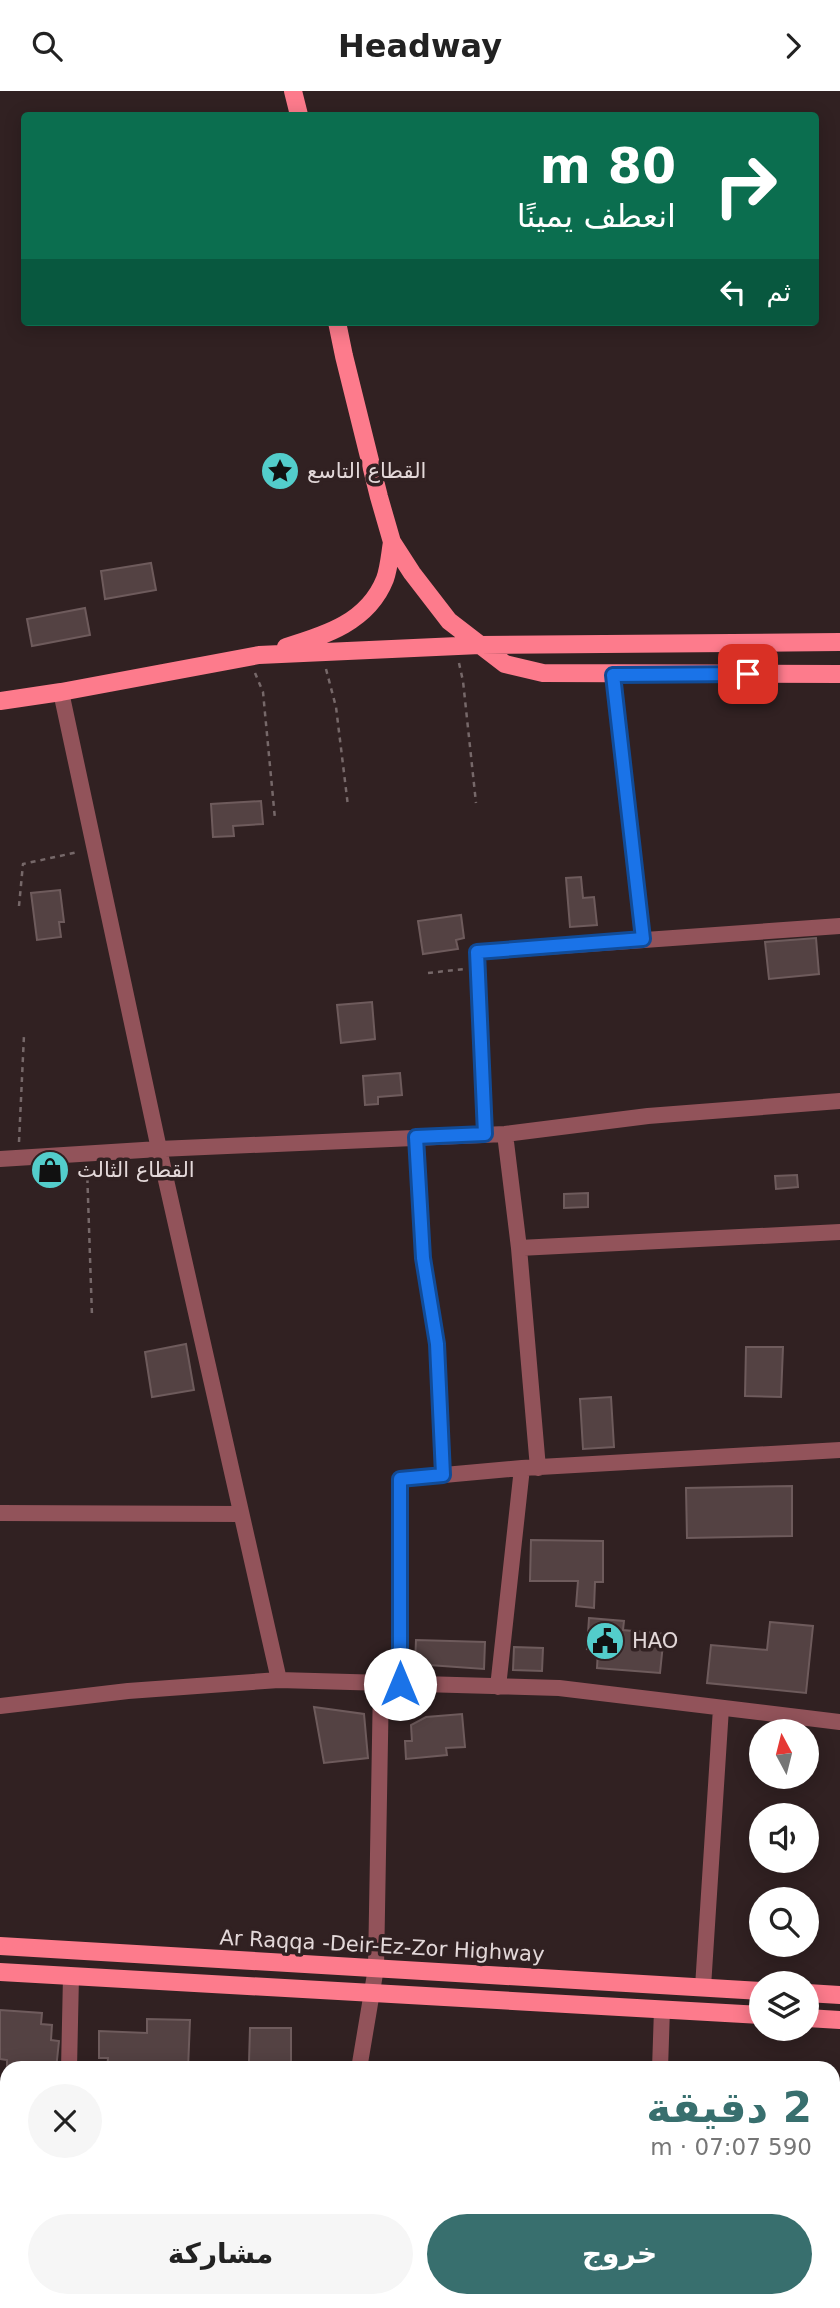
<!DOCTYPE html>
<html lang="ar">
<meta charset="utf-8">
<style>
body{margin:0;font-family:"DejaVu Sans","Noto Naskh Arabic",sans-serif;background:#f6f6f6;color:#222;direction:rtl;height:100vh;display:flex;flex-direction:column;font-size:26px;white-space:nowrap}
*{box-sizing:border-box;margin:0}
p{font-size:23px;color:#767676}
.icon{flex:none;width:38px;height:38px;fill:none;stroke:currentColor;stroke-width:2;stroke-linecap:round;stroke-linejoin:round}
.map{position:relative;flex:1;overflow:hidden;direction:ltr}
.sheet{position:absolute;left:0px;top:1970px;width:840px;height:247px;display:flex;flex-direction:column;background:#fff;border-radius:21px 21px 0 0;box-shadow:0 4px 18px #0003;direction:rtl}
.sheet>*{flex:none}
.guide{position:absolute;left:21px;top:21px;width:798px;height:214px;border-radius:7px;box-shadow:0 4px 18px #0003;direction:rtl;background:#0b6e4f;color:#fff;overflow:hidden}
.needle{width:46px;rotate:353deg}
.controls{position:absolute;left:749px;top:1628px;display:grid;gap:14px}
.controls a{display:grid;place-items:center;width:70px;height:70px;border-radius:50%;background:#fff;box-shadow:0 4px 18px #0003;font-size:35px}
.pin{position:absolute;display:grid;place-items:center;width:60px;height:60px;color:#fff;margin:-30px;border-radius:14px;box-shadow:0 4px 10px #0006}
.me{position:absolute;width:77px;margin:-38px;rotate:0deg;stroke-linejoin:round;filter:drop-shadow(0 0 5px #0008)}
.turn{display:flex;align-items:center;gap:24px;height:147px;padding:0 28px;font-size:32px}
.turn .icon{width:91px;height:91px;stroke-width:2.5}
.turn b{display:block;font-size:49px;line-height:60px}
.then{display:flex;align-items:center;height:66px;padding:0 28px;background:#0003;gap:14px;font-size:26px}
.round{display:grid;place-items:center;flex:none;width:74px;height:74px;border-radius:37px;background:#f6f6f6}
.head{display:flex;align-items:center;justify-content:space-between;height:119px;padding:0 28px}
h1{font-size:42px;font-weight:600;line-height:52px;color:#386f6e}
.button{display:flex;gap:14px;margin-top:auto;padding:14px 28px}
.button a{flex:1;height:80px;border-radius:42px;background:#386f6e;color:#fff;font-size:28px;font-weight:600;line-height:80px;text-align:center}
.button a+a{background:#f6f6f6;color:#222}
header{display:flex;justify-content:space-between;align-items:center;height:91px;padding:0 28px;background:#fff;font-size:32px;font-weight:600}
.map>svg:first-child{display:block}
</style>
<header><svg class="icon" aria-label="forward" viewBox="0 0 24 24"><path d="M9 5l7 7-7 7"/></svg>Headway<svg class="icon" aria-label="search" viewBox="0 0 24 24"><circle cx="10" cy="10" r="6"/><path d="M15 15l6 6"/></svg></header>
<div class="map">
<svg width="840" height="2217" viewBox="0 0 840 2217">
<rect width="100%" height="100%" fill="#312122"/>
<path fill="#544243" stroke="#6e5b5c" stroke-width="2" d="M151 472 156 499 105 508 101 480Z
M85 517 90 544 32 555 27 528Z
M261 710 263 733 233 735 234 745 213 746 211 713Z
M581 786 583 807 594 806 597 834 570 836 566 787Z
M60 799 64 831H59L61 846 37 849 31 802Z
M461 824 464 847 456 849 458 858 423 863 418 830Z
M816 847 819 883 769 888 765 851Z
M372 911 375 948 341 952 337 914Z
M400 982 402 1004 378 1006V1013L365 1014 363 985Z
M797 1084 798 1096 776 1098 775 1085Z
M588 1102V1116L564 1117V1103Z
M186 1253 194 1299 152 1306 145 1261Z
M746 1256H783L781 1306 745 1305Z
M611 1306 614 1356 583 1358 580 1308Z
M792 1395V1445L687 1447 686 1397Z
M531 1449 603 1450V1491H595L594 1517 576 1515 578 1490H530Z
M589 1527 624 1530 623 1539 664 1543 660 1582 597 1577 598 1559 587 1558Z
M770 1531 813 1535 806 1602 707 1592 711 1554 767 1559Z
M416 1549 485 1551 484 1578 415 1573Z
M514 1556 543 1557 542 1580 513 1579Z
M314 1616 364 1623 368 1667 324 1672Z
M462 1623 465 1656 446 1657 447 1664 406 1668 405 1650H412L411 1634 426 1626Z
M0 1919 42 1922 41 1933 52 1934 51 1949 59 1950 56 1978H7V1969L0 1968Z
M147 1928 190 1929 188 1978H107L108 1967H99V1940L147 1942Z
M250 1937H291V1971H249Z"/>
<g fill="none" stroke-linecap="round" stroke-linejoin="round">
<path stroke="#766869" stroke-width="2.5" stroke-dasharray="5 5" stroke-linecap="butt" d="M459 572 463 590 476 712
M326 578 336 616 348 715
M255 582 263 601 275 728
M19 815 23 773 78 761
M428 882 464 878
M19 1051 24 944
M87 1077 92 1225
M325 2210 328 2217"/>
<path stroke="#92535a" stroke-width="16" d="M613 584 643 848
M61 601 159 1058 279 1589
M485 1043 477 861 840 835
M505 1043 519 1157 538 1377
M416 1046 423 1167 437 1253 443 1384
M0 1068 159 1058 505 1043 648 1025 840 1010
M519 1157 840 1141
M0 1422 241 1423
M400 1593V1388L522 1377 840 1359
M498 1596 522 1377
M0 1615 128 1600 279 1589 559 1597 840 1631
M703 1896 721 1617
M69 1978 71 1885
M359 1978 376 1877 381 1592
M660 1978 662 1918
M659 2217 660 2210"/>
<path stroke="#fd7b8c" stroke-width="18" d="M293 0 299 24
M337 231 344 265 379 406 392 451 412 482 449 530 505 573 543 582 840 583
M286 556C326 544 368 531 385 488 389 477 390 463 392 451
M0 610 61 601 259 564 480 554 840 551
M0 1855 761 1900
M0 1881 761 1924
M807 1902 840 1904
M807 1927 840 1929"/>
</g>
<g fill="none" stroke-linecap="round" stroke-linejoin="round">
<defs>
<path id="route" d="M400 1593V1388L443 1384 437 1253 423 1167 416 1046 485 1043 477 861 643 848 613 584 748 583"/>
</defs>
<use href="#route" stroke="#114b97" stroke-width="18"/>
<use href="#route" stroke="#1a73e8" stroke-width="12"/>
</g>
<defs>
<symbol id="sight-disc" viewBox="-11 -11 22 22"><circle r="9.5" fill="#53cdcb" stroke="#312122"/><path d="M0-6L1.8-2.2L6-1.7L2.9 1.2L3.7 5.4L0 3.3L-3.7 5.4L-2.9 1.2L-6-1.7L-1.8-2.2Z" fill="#111"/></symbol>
<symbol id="shop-disc" viewBox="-11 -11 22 22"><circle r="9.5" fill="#53cdcb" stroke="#312122"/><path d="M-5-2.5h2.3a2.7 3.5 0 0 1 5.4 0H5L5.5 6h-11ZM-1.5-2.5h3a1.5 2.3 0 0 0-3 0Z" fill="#111"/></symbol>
<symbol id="civic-disc" viewBox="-11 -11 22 22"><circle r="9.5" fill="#53cdcb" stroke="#312122"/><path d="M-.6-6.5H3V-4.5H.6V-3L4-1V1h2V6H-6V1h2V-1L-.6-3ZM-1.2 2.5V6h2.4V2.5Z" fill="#111"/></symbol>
</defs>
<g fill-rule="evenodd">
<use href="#sight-disc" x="258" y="358" width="44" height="44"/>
<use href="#shop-disc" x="28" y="1057" width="44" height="44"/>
<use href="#civic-disc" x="583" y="1528" width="44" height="44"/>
</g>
<g text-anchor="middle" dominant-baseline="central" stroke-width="7" stroke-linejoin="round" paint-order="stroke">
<g font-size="21" fill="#e3d8d9" stroke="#312122" text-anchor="start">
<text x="307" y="380">القطاع التاسع</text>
<text x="77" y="1079">القطاع الثالث</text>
<text x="632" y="1550">HAO</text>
</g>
<g font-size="21" fill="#e3d8d9" stroke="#312122">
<text transform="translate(382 1855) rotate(3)">Ar Raqqa -Deir-Ez-Zor Highway</text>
</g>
</g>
</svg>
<div class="controls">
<a><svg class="needle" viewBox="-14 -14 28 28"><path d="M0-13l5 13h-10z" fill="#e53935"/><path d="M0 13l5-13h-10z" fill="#767676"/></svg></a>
<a><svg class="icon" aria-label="sound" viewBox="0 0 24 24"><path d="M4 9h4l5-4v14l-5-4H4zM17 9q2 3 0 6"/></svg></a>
<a><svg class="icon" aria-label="search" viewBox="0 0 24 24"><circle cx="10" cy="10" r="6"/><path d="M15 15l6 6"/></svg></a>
<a><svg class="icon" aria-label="layers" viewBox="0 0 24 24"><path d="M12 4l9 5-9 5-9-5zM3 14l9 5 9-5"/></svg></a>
</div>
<div class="pin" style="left:748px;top:583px;background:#d93025"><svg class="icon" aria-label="arrive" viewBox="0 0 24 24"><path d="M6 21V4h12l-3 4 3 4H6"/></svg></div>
<svg class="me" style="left:400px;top:1593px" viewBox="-20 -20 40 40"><circle r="19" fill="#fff"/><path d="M0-13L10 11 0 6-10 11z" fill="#1a73e8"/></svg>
<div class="guide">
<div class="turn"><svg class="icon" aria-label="right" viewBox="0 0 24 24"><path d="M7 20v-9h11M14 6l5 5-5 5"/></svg><div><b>80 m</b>انعطف يمينًا</div></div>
<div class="then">ثم<svg class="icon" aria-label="left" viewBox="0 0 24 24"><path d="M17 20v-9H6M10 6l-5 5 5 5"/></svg></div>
</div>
<section class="sheet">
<div class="head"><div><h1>2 دقيقة</h1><p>590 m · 07:07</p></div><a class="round"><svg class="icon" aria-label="close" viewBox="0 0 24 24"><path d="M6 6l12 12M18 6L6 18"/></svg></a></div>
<div class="button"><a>خروج</a><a>مشاركة</a></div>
</section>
</div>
